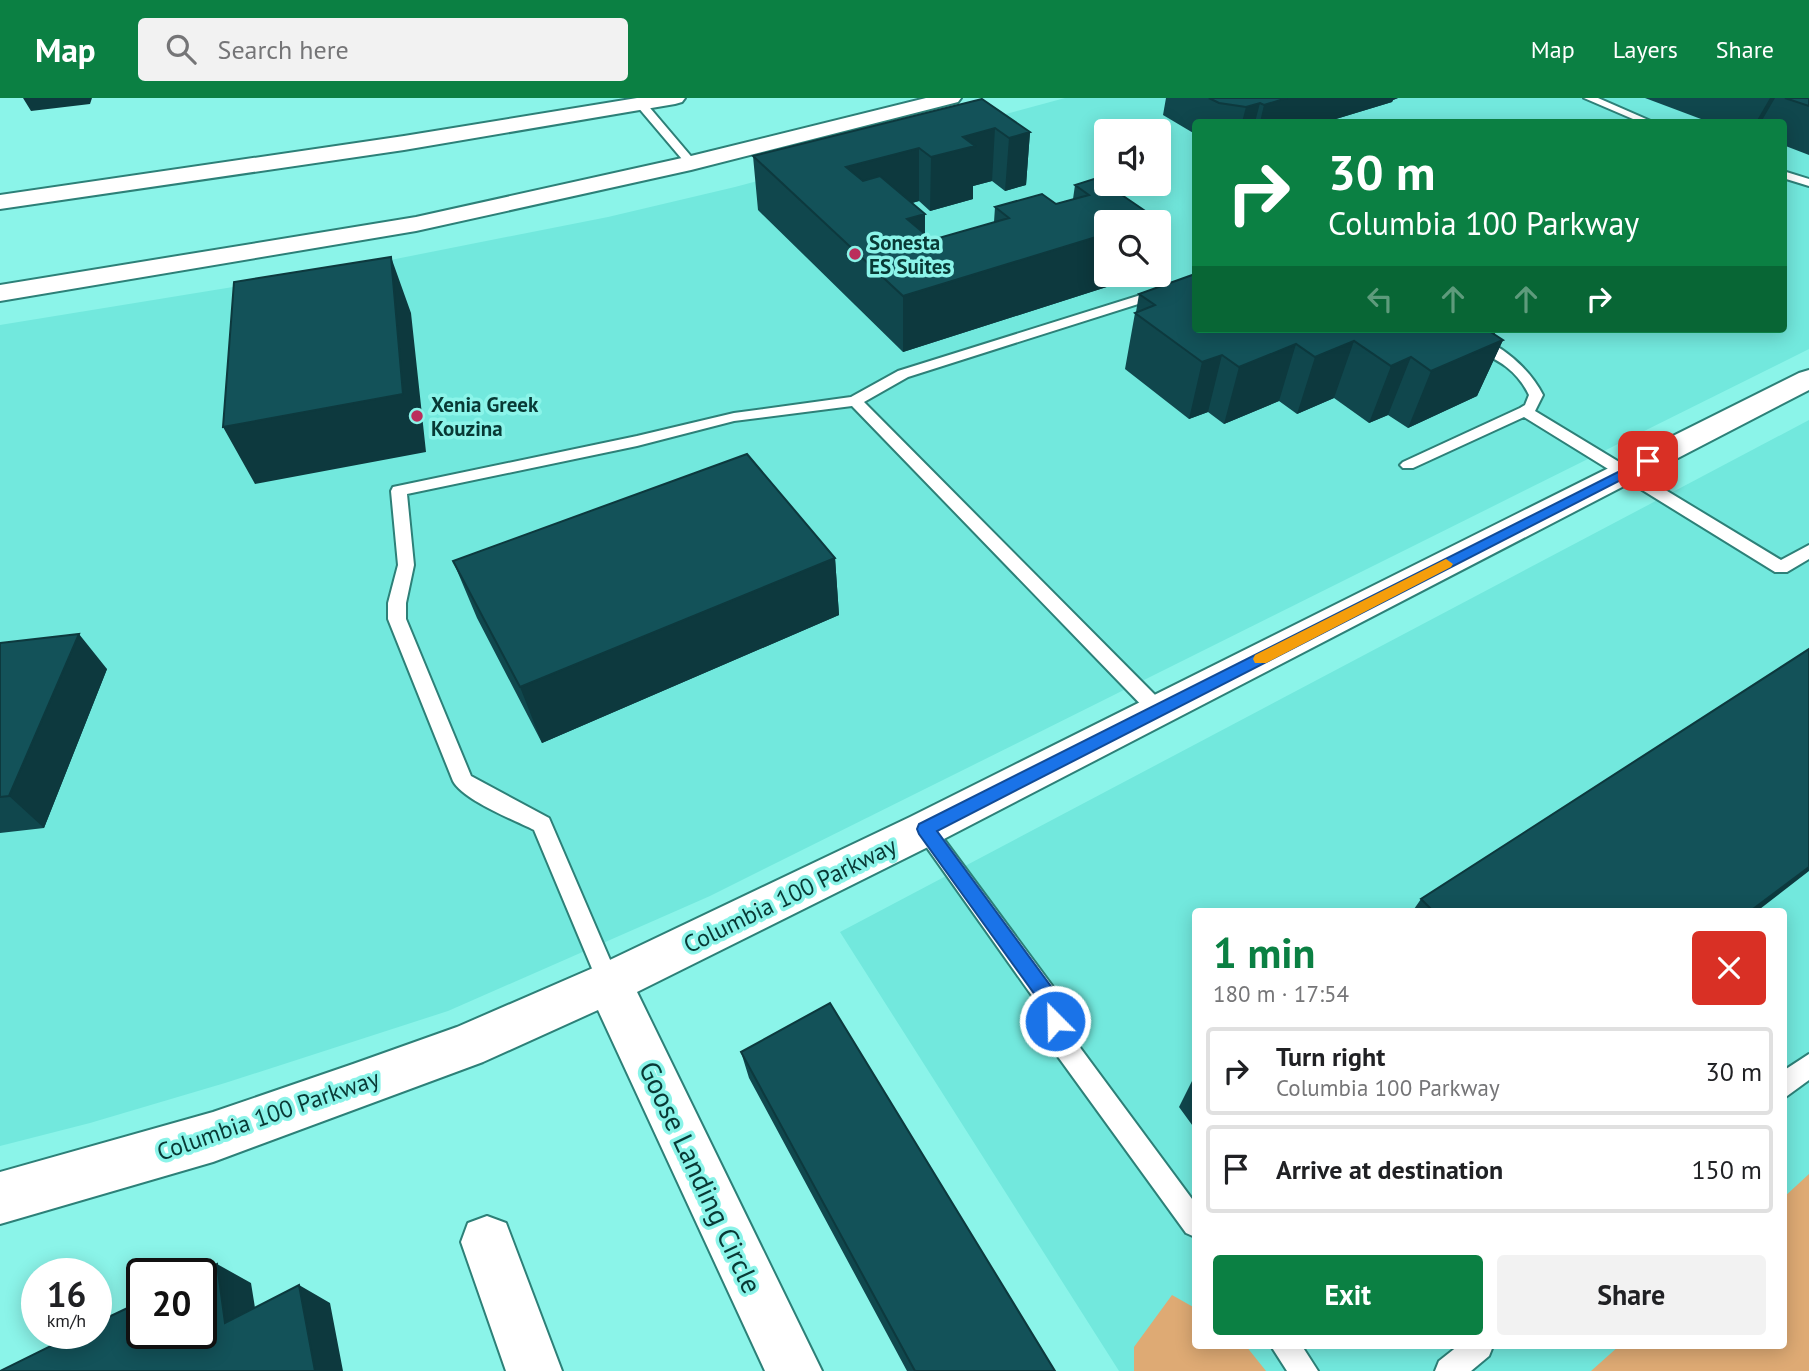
<!DOCTYPE html>
<meta charset="utf-8">
<style>
body{margin:0;font-family:"PT Sans",sans-serif;background:#f2f2f2;color:#202124;height:100vh;display:flex;flex-direction:column;font-size:26px;white-space:nowrap}
*{box-sizing:border-box;margin:0}
p{font-size:23px;color:#757577}
.icon{flex:none;width:38px;height:38px;fill:none;stroke:currentColor;stroke-width:2;stroke-linecap:round;stroke-linejoin:round}
.map{position:relative;flex:1;overflow:hidden}
.panel{position:absolute;left:1192px;top:810px;width:595px;height:441px;display:flex;flex-direction:column;background:#fff;border-radius:7px;box-shadow:0 4px 18px #0003}
.panel>*{flex:none}
.guide{position:absolute;left:1192px;top:21px;width:595px;height:214px;border-radius:7px;box-shadow:0 4px 18px #0003;background:#0b8043;color:#fff;overflow:hidden}
.buttons{position:absolute;left:1094px;top:21px;display:grid;gap:14px}
.buttons a{display:grid;place-items:center;width:77px;height:77px;border-radius:7px;background:#fff;box-shadow:0 4px 18px #0003;font-size:35px}
.speed{position:absolute;left:21px;top:1160px;display:flex;gap:14px;font-size:35px;font-weight:700;text-align:center}
.speed>*{display:grid;place-content:center;width:91px;height:91px;border-radius:50%;background:#fff;box-shadow:0 4px 18px #0003;line-height:1}
.speed small{font-size:18px;font-weight:400}
.speed .limit{border:4px solid #111;border-radius:10px;background:#fff;color:#111}
.pin{position:absolute;display:grid;place-items:center;width:60px;height:60px;color:#fff;margin:-30px;border-radius:14px;box-shadow:0 4px 10px #0006}
.me{position:absolute;width:77px;margin:-38px;rotate:337deg;stroke-linejoin:round;filter:drop-shadow(0 0 5px #0008)}
.turn{display:flex;align-items:center;gap:24px;height:147px;padding:0 21px;font-size:32px}
.turn .icon{width:91px;height:91px;stroke-width:2.5}
.turn b{display:block;font-size:49px;line-height:60px}
.lanes{display:flex;align-items:center;height:66px;padding:0 21px;background:#0003;justify-content:center;gap:35px;direction:ltr}
.lanes .off{opacity:.35}
.round{display:grid;place-items:center;flex:none;width:74px;height:74px;border-radius:7px;background:#f2f2f2}
.headline{display:flex;align-items:center;justify-content:space-between;height:119px;padding:0 21px}
h1{font-size:42px;font-weight:600;line-height:52px;color:#0b8043}
.button{display:flex;gap:14px;margin-top:auto;padding:14px 21px}
.button a{flex:1;height:80px;border-radius:7px;background:#0b8043;color:#fff;font-size:28px;font-weight:600;line-height:80px;text-align:center}
.button a+a{background:#f2f2f2;color:#202124}
ul{padding:0;list-style:none}
li{display:flex;align-items:center;gap:21px;height:88px;margin:0 14px 10px;padding:0 7px;border:4px solid #e0e0e0;border-radius:7px}
li div{flex:1}
li b{display:block;font-size:26px}
li em{font-style:normal}
header{display:flex;align-items:center;gap:42px;box-sizing:border-box;height:98px;padding:0 35px;background:#0b8043;color:#fff}
header strong{font-size:33px}
nav{display:flex;gap:38px;margin-inline-start:auto;font-size:24px}
.search{width:490px;height:63px;background:#f2f2f2;display:flex;align-items:center;gap:18px;box-sizing:border-box;padding:0 24px;border-radius:7px;color:#757577;font-size:26px}
.map>svg:first-child{display:block}
</style>
<header>
<strong>Map</strong>
<div class="search"><svg class="icon" aria-label="search" viewBox="0 0 24 24"><circle cx="10" cy="10" r="6"/><path d="M15 15l6 6"/></svg>Search here</div>
<nav><a>Map</a><a>Layers</a><a>Share</a></nav>
</header>
<div class="map">
<svg width="1809" height="1273" viewBox="0 0 1809 1273">
<rect width="100%" height="100%" fill="#8bf4e9"/>
<path fill="#72e8dd" fill-rule="evenodd" d="M1065 0H1809V251L710 798 448 913 225 985 90 1025 0 1048V227L350 170 608 119 735 89ZM1195 24H1783V231H1195ZM1106 33H1158V86H1106ZM1106 124H1158V177H1106Z
M1809 322V1273H1119L840 834ZM1195 814H1783V1248H1195Z"/>
<path fill="#deaa74" d="M1809 1076V1273H1591L1619 1248H1783V1100Z
M1172 1197 1195 1210V1248H1246L1266 1273H1134V1249Z"/>
<g fill="none" stroke-linecap="round" stroke-linejoin="round">
<defs>
<path id="service" d="M1584 0H1598L1653 24H1640Z
M637 4H645L695 63V67H687L637 8Z
M1783 73 1809 81V88L1783 80Z
M1195 180V188L908 279 864 304 1166 608 1168 613 1166 618 1159 620 1152 618 852 308 734 323 637 348 407 396 414 467 406 505V521L471 678 549 720 620 885 617 892 609 895 601 892 534 732C514 722 463 702 453 683L388 521V505L398 467 391 393 393 389 637 338 734 315 851 299 898 273Z
M1444 231C1482 231 1526 263 1543 297L1535 313 1781 462 1809 447V461L1787 474H1775L1524 319 1413 370H1403L1400 367 1403 364 1520 310 1525 307 1529 297C1508 254 1471 258 1444 231Z
M925 722 932 725 1059 897 1070 936 1195 1105V1139L1186 1135 1051 949 1040 909 918 737 915 731 918 725Z
M1809 956V982L1783 1001V973Z
M1271 1248H1302L1318 1273H1287Z
M1458 1248H1493L1489 1258 1471 1273H1435L1439 1263Z"/>
<path id="minor" d="M1809 272V292L940 743 637 894 822 1273H765L598 912 483 964 213 1064 0 1126V1074L213 1014 353 966 457 929 593 870 910 719 1799 275Z
M487 1118 506 1125 562 1273H506L461 1144 468 1125Z"/>
<path id="motorway" d="M637 0H685L682 4 675 6 404 52 0 111V97L404 38Z
M926 0H961L958 4 691 72 416 133 0 203V187L416 119 691 58Z"/>
</defs>
<use href="#service" stroke="#2d8078" stroke-width="4"/>
<use href="#minor" stroke="#2d8078" stroke-width="4"/>
<use href="#motorway" stroke="#2d8078" stroke-width="4"/>
<use href="#service" fill="#fff" fill-rule="evenodd"/>
<use href="#minor" fill="#fff" fill-rule="evenodd"/>
<use href="#motorway" fill="#fff" fill-rule="evenodd"/>
</g>
<path fill="#10474d" d="M1166 0H1398L1393 2 1392 4 1326 24H1195V36L1163 17Z
M1645 0H1809V57L1783 47V24H1709Z
M982 1 1030 34 1026 87 1005 93 992 83 973 88V101L930 113 919 103 912 105 925 116V136L932 142 994 124 995 109 1056 106 1073 101 1075 87 1157 121 1156 124H1106V177H1144L903 254 758 112 753 58Z
M1139 196 1497 231 1494 236 1503 242 1477 298 1408 330 1388 317 1369 325 1334 300 1297 316 1279 303 1224 326 1208 314 1189 321 1125 271 1135 215 1136 214Z
M835 460 839 517 542 645 477 520 453 463Z
M0 545 107 571 44 730 0 735Z
M1421 801 1756 814H1412Z
M741 954 1055 1273H907L749 980Z
M1195 977V1031L1179 1009Z"/>
<path fill="#0d393e" d="M23 0H92L90 6 31 13Z
M1287 0H1398L1393 2 1392 4 1326 24H1260L1264 7Z
M1770 0H1775L1761 24H1756Z
M1260 5 1255 24H1242L1246 9Z
M995 30 992 83 973 88V101L930 113 931 59 963 39Z
M1030 34 1026 87 1005 93 1009 40Z
M919 50V103L848 123 846 69Z
M925 116 924 170 907 121Z
M1106 136V177H1144L903 254V198Z
M391 159 411 215 426 354 255 386 223 329Z
M1483 231H1497L1489 248 1503 242 1477 298 1408 330 1431 273Z
M1354 243 1334 300 1297 316 1315 259Z
M1296 246 1279 303 1224 326 1239 269Z
M1222 257 1208 314 1189 321 1202 264Z
M1411 259 1388 317 1369 325 1391 268Z
M835 460 839 517 542 645 520 589Z
M79 536 107 571 44 730 9 698Z
M1809 769V773L1756 814H1749Z
M217 1166 251 1185 260 1241 225 1225Z
M299 1187 330 1205 343 1273H315Z"/>
<path fill="#135259" stroke="#0d393e" stroke-width="2" d="M1209 0H1287L1264 7 1260 5 1246 9 1219 5Z
M1785 0H1809V8Z
M982 1 1030 34 1009 40 995 30 963 39 975 48 931 59 919 50 846 69 863 83 880 78 925 116 907 121 932 142 1009 120 995 109 1042 96 1056 106 1089 97 1075 87 1097 80 1157 121 1146 124H1106V136L903 198 753 58Z
M391 159 403 296 223 329 234 184Z
M1195 176V231H1486L1503 242 1431 273 1411 259 1391 268 1354 243 1315 259 1296 246 1239 269 1222 257 1202 264 1135 215 1155 207 1139 196Z
M747 356 835 460 520 589 453 463Z
M79 536 9 698 0 699V545Z
M1809 551V769L1749 814H1434L1421 801Z
M830 905 1055 1273H915L741 954Z
M217 1166 225 1225 299 1187 315 1273H0L75 1236H96V1225L142 1203V1236H201V1176H197Z"/>
<path fill="#1a73e8" stroke="#114b97" stroke-width="2" d="M1648 359 1654 363 1652 366 937 733 1058 898 1065 923 1062 929 1055 932 1048 929 1043 908 919 736 917 731 919 726Z"/>
<path fill="#f59e0b" d="M1446 461 1453 466 1451 469 1266 565H1255L1253 561 1255 557Z"/>
<g fill="#bb2d5b" stroke="#8bf4e9" stroke-width="2.5">
<circle cx="855" cy="156" r="7"/>
<circle cx="417" cy="318" r="7"/>
</g>
<g text-anchor="middle" dominant-baseline="central" stroke-width="7" stroke-linejoin="round" paint-order="stroke">
<g font-size="21" font-weight="bold" fill="#083935" stroke="#8bf4e9" text-anchor="start">
<text x="869" y="144">Sonesta<tspan x="869" dy="24">ES Suites</tspan></text>
<text x="431" y="306">Xenia Greek<tspan x="431" dy="24">Kouzina</tspan></text>
</g>
<g font-size="24" fill="#083935" stroke="#8bf4e9">
<text transform="translate(790 797) rotate(-26)">Columbia 100 Parkway</text>
<text transform="translate(268 1017) rotate(-19)">Columbia 100 Parkway</text>
</g>
<g font-size="28" fill="#083935" stroke="#8bf4e9">
<text transform="translate(701 1079) rotate(65)">Goose Landing Circle</text>
</g>
</g>
</svg>
<div class="buttons">
<a><svg class="icon" aria-label="sound" viewBox="0 0 24 24"><path d="M4 9h4l5-4v14l-5-4H4zM17 9q2 3 0 6"/></svg></a>
<a><svg class="icon" aria-label="search" viewBox="0 0 24 24"><circle cx="10" cy="10" r="6"/><path d="M15 15l6 6"/></svg></a>
</div>
<div class="speed"><div>16<small>km/h</small></div><div class="limit">20</div></div>
<div class="pin" style="left:1648px;top:363px;background:#d93025"><svg class="icon" aria-label="arrive" viewBox="0 0 24 24"><path d="M6 21V4h12l-3 4 3 4H6"/></svg></div>
<svg class="me" style="left:1055px;top:923px" viewBox="-20 -20 40 40"><circle r="17" fill="#1a73e8" stroke="#fff" stroke-width="3"/><path d="M0-11L8 9 0 5-8 9z" fill="#fff"/></svg>
<div class="guide">
<div class="turn"><svg class="icon" aria-label="right" viewBox="0 0 24 24"><path d="M7 20v-9h11M14 6l5 5-5 5"/></svg><div><b>30 m</b>Columbia 100 Parkway</div></div>
<div class="lanes"><svg class="icon off" aria-label="left" viewBox="0 0 24 24"><path d="M17 20v-9H6M10 6l-5 5 5 5"/></svg><svg class="icon off" aria-label="ahead" viewBox="0 0 24 24"><path d="M12 20V5M6 11l6-6 6 6"/></svg><svg class="icon off" aria-label="ahead" viewBox="0 0 24 24"><path d="M12 20V5M6 11l6-6 6 6"/></svg><svg class="icon" aria-label="right" viewBox="0 0 24 24"><path d="M7 20v-9h11M14 6l5 5-5 5"/></svg></div>
</div>
<section class="panel">
<div class="headline"><div><h1>1 min</h1><p>180 m · 17:54</p></div><a class="round" style="background:#d93025;color:#fff"><svg class="icon" aria-label="close" viewBox="0 0 24 24"><path d="M6 6l12 12M18 6L6 18"/></svg></a></div>
<ul>
<li><svg class="icon" aria-label="right" viewBox="0 0 24 24"><path d="M7 20v-9h11M14 6l5 5-5 5"/></svg><div><b>Turn right</b><p>Columbia 100 Parkway</p></div><em>30 m</em></li>
<li><svg class="icon" aria-label="arrive" viewBox="0 0 24 24"><path d="M6 21V4h12l-3 4 3 4H6"/></svg><div><b>Arrive at destination</b></div><em>150 m</em></li>
</ul>
<div class="button"><a>Exit</a><a>Share</a></div>
</section>
</div>
